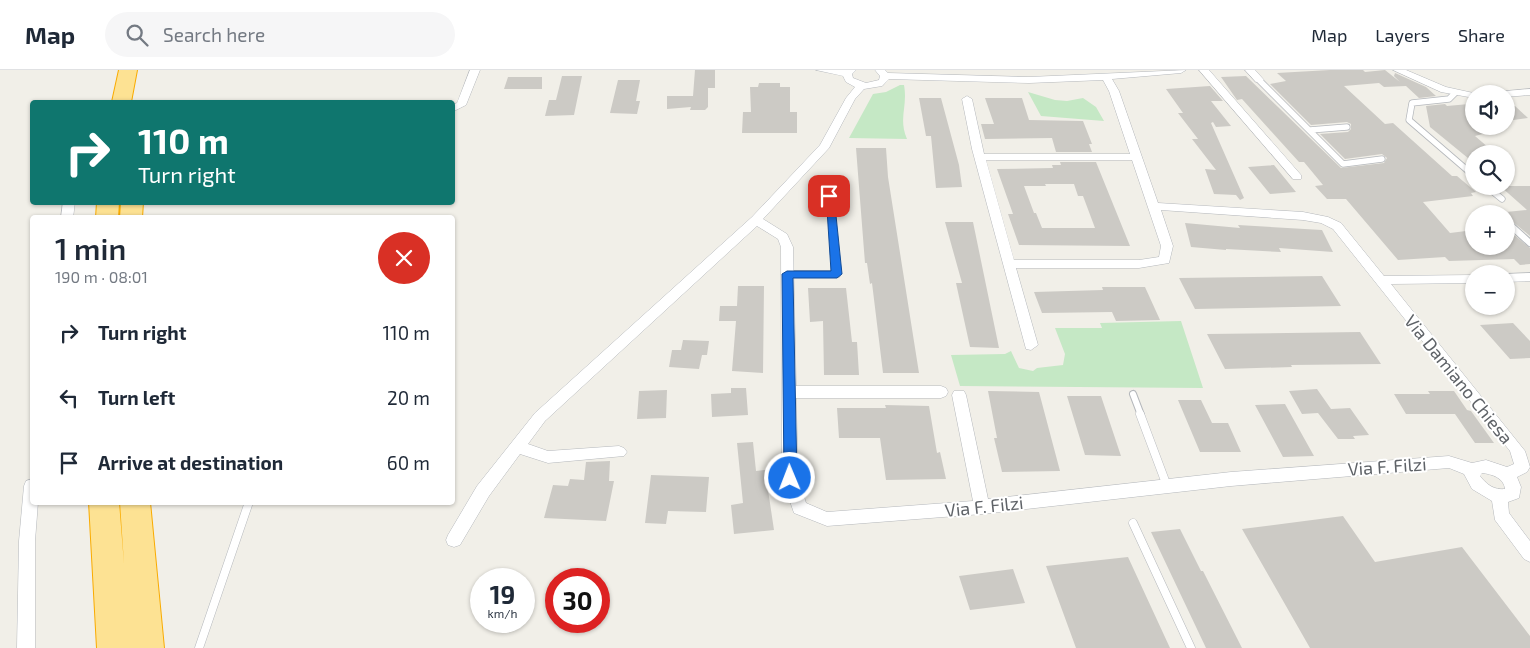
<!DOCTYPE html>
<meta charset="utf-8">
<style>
body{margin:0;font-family:"Exo 2",sans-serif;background:#f6f6f7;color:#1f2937;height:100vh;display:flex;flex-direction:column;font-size:19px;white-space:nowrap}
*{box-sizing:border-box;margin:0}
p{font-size:16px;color:#747a83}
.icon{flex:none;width:28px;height:28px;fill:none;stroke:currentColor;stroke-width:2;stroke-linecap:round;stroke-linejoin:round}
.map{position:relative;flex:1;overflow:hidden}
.side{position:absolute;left:30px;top:145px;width:425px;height:290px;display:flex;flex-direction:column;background:#fff;border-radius:5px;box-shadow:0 1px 4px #0004}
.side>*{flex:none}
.hud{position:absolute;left:30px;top:30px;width:425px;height:105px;border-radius:5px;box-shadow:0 1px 4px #0004;background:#0f766e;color:#fff;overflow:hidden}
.tools{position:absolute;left:1465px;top:15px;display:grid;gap:10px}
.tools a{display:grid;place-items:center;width:50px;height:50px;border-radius:50%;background:#fff;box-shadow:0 1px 4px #0004;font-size:25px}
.speed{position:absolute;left:470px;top:498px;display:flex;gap:10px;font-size:25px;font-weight:700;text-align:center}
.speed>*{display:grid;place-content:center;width:65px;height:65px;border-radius:50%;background:#fff;box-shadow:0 1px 4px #0004;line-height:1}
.speed small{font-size:12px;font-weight:400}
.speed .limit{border:8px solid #d22;background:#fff;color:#111}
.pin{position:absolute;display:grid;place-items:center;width:42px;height:42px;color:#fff;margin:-21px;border-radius:10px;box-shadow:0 2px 8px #0006}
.me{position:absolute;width:55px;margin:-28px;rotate:359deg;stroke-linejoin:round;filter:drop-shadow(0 0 4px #0008)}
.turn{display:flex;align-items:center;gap:18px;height:105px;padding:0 25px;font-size:22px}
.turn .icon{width:65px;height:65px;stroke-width:2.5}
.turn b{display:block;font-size:35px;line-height:42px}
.round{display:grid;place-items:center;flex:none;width:52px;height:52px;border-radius:26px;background:#f6f6f7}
.overview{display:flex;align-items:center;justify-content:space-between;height:85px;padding:0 25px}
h1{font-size:30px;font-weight:600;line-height:38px}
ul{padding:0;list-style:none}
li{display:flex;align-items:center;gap:15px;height:65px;padding:0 25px}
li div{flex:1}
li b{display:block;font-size:19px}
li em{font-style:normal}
header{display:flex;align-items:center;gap:30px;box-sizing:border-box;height:70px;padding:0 25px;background:#fff;border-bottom:1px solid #e0e1e3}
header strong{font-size:24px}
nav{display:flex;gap:28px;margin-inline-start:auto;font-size:18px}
.search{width:350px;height:45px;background:#f6f6f7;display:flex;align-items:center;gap:12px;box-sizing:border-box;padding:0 18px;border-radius:28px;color:#747a83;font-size:19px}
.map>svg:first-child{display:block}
</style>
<header>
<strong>Map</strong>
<div class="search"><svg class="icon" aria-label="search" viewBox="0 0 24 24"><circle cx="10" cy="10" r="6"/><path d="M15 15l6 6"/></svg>Search here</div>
<nav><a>Map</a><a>Layers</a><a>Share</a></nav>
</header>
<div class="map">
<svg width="1530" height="578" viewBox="0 0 1530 578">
<rect width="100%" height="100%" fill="#f1efe8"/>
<path fill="#c5e8c5" d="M900 15H904C908 37 898 48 907 69L849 68 873 24 886 22Z
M1028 22 1055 30 1067 31 1083 28 1096 37 1104 51 1041 46Z
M1181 251 1203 318 960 316 951 285 1005 284 1011 281 1019 298 1033 301 1037 298 1063 295 1065 284 1055 258H1102L1100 253Z"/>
<path fill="#cccac5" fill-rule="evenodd" d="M695 0H715V18H708V37L705 40H690L691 37 667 39V26H693Z
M1330 0H1363L1365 2 1385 0 1400 12 1394 6 1395 3 1426 17 1436 26 1419 28 1406 16 1384 17 1379 13 1344 16 1385 54 1393 53 1452 106H1457L1476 122 1471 123 1473 126 1423 132 1450 163 1474 160V176H1506V158L1530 178V194L1520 195 1514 189 1449 191 1445 187 1398 190 1346 129H1327L1315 116 1323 115 1304 92H1299L1242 29 1237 30 1221 7 1246 6 1341 98 1384 93 1387 88 1382 84 1345 89 1320 64 1348 62 1351 59V54L1347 52 1311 55 1270 14 1286 11 1277 3Z
M562 6H582L574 45 545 46 549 30H556Z
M508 7H542V19H504Z
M618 10H640L636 31H640L637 44 610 43Z
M759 13H780V17H790V42H797V63H742L743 42H751L750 17H758Z
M1210 16 1223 31H1211L1231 56 1216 57 1213 52 1211 53 1244 128 1240 130 1236 125 1214 124 1205 99 1216 100 1192 69H1198L1178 43H1183L1166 19Z
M919 28H941L959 95 962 117 936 118 931 66H926Z
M985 28H1022L1029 50 1083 51 1092 74H1089L1092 82H1056L1052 68 985 69 981 54H994Z
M1445 34 1447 36 1469 34 1474 38V56H1497L1498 60 1475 66 1496 84H1474V93L1430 57 1426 36Z
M1515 36 1528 48 1506 51V37Z
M856 78H886L888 107 919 303H883L872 213 870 214 867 193H865Z
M1060 92H1096L1130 176 1019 175 1008 144H1013L997 99 1053 98 1052 95H1061ZM1045 114H1074L1078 126H1083L1095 158H1042L1036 143H1034L1024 116H1046Z
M1274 95 1296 122 1270 124 1248 97Z
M1500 116H1530V166L1506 146V142L1527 140Z
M945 152H973L999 278 970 277 956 213H962Z
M1185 153 1240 158 1238 155 1322 160 1333 182 1279 178 1281 182 1226 179V180L1191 177Z
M1322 206 1341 236 1195 239 1179 208Z
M738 216H764L763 303 732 301 736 251H719L720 236H737Z
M1102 217H1145L1160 250 1116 251 1112 242 1042 243 1034 222 1103 220Z
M808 218H846L852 272H857L859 305H824L823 251 810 252Z
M1513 253 1530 271V288L1510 289 1480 255Z
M1360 262 1381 294 1291 295 1292 297 1225 299 1207 264Z
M683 270 709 271 707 285H702L699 299 669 297 672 280H681Z
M731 318H746L748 345 712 347 711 324 731 323Z
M1317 319 1331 339 1350 338 1369 365 1353 366 1355 369H1338L1318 343 1302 344 1289 321Z
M667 320 666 348 637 349 639 321Z
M988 321 1039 322 1060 401 1002 402 994 368H997Z
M1428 321H1454L1467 340 1471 341 1494 373H1475L1455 344H1406L1394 324H1430Z
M1067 326H1101L1121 386 1085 385Z
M1178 330H1201L1212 353H1228L1241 382H1200Z
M1285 334 1314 386 1283 387 1255 335Z
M885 335 929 336 937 383 940 382 946 409 886 410 880 368H839L837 338H886Z
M753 372 756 401 765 400 774 460 734 464 731 435 743 433 737 373Z
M610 391 609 411H614L606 451 544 448 553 415 568 416 570 409 584 410 586 392Z
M651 405 709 407 706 442 668 441 666 454 645 453Z
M1343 446 1375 492 1462 477 1530 566V578H1310L1242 459Z
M1180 459 1201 501H1203L1242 578H1206L1151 462Z
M1128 487 1170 578H1076L1046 496Z
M1013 499 1025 533 970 540 959 506Z"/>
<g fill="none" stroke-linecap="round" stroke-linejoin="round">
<defs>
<path id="service-far2" d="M1259 10 1343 94 1382 89
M1455 23 1449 29 1412 33 1409 50 1474 106
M1310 60 1347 57
M1486 116 1502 129
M829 126 832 155
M1506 151 1510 155"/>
<path id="service-far1" d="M1509 154 1530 173
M787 204H837L832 154
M1133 324 1141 345"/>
<path id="service" d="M1140 344 1167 416
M1133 453 1191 578
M199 578 249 432"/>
<path id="minor" d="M470 0H480L466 35 452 42V35L457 33Z
M816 0H856L852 4 853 8 866 13 879 10 880 6 875 0H885L888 3 1029 7 1186 0 1181 3 1112 9 1119 21 1158 133 1303 142 1328 147 1341 153 1384 206 1474 205V213L1391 214 1525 381 1530 397 1527 402 1517 407 1521 417 1519 428 1508 432 1509 443 1530 471V492L1524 489 1495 450 1492 431 1472 419 1464 404 1449 398 1231 416 982 444 827 456 794 443 782 408 781 177 778 169 757 156 545 351 528 374 548 381 619 376 624 378 627 382 624 386 548 393 520 384 489 426 460 475 454 477 448 475 446 470 448 465 477 416 535 343 752 147 820 75 846 28 855 17 846 12 843 6ZM889 9 1029 13 1103 10 1109 21 1130 84H984L972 29 967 26 962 29 972 79 1026 279 1031 280 1038 275 1016 198H1139L1169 193 1173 176 1161 140 1303 150 1321 153 1333 159 1510 381 1514 394 1507 397 1486 390 1472 393 1449 386 1231 402 988 429 966 325 964 321H954L952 325 973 431 827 442 806 433 798 408 796 328H941L946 326 948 322 946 318 941 316H796L793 177 787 164 763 149 829 78 855 29 864 19 882 16ZM986 90H1132L1161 176 1159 187 1139 190H1014ZM1482 403C1492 404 1504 408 1505 419 1494 420 1487 415 1480 406Z
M1199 0H1209L1301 105V109H1293Z
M1245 0H1255L1264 10 1256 12Z
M1393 0H1406L1446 17 1478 24H1474V28L1441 22Z
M1530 19V25L1506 27V24H1501L1506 21Z
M63 132H75L73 148H61Z
M1530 203V211L1506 212V204Z
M32 409V432H38L35 471V578H17L19 471 24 416 26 411Z"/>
<path id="motorway" d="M119 0H137L131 32H112Z
M97 132H119L118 148H96Z
M121 132H143L142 148H120Z
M89 432H119L124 494 120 432H150L164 578H97Z"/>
</defs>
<use href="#service-far2" stroke="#b5b8bc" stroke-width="7"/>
<use href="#service-far1" stroke="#b5b8bc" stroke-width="8"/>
<use href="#service" stroke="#b5b8bc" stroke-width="9"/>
<use href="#minor" stroke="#b5b8bc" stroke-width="1"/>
<use href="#motorway" stroke="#f9ab00" stroke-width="2"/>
<use href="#service-far2" stroke="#fff" stroke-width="5.5"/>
<use href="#service-far1" stroke="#fff" stroke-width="6"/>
<use href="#service" stroke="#fff" stroke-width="8"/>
<use href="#minor" fill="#fff" fill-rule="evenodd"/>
<use href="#motorway" fill="#fde293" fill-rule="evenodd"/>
</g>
<path fill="#1a73e8" stroke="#114b97" d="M826 124 834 126 842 204 837 208H793L797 408 790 414 784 408 782 204 787 201H831Z"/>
<g text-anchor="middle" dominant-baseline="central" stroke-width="4" stroke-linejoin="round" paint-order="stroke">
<g font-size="18" fill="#5f6368" stroke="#fff">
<text transform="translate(1459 309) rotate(51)">Via Damiano Chiesa</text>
<text transform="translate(1387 396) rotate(-4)">Via F. Filzi</text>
<text transform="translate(984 436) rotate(-6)">Via F. Filzi</text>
</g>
</g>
</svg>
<div class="tools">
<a><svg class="icon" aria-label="sound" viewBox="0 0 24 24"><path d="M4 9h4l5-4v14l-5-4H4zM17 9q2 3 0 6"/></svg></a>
<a><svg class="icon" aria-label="search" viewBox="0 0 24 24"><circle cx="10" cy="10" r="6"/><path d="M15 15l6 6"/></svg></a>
<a>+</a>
<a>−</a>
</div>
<div class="speed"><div>19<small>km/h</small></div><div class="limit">30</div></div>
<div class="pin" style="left:829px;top:126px;background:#d93025"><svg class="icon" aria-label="arrive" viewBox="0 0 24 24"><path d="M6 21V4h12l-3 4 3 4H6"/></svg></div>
<svg class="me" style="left:790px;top:408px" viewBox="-20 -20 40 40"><circle r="17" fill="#1a73e8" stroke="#fff" stroke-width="3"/><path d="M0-11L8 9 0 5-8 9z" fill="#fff"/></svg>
<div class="hud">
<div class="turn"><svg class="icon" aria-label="right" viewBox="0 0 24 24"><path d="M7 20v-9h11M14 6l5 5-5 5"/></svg><div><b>110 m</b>Turn right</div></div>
</div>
<section class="side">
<div class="overview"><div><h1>1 min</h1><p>190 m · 08:01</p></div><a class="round" style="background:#d93025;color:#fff"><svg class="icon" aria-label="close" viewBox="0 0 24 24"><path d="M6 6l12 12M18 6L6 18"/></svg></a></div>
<ul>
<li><svg class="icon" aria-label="right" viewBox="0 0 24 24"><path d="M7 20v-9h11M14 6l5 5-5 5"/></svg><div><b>Turn right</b></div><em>110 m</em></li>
<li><svg class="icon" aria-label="left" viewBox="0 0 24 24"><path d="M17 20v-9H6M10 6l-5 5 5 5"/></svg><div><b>Turn left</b></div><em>20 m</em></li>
<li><svg class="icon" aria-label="arrive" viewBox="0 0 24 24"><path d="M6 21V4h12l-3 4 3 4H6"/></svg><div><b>Arrive at destination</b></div><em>60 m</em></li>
</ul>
</section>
</div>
